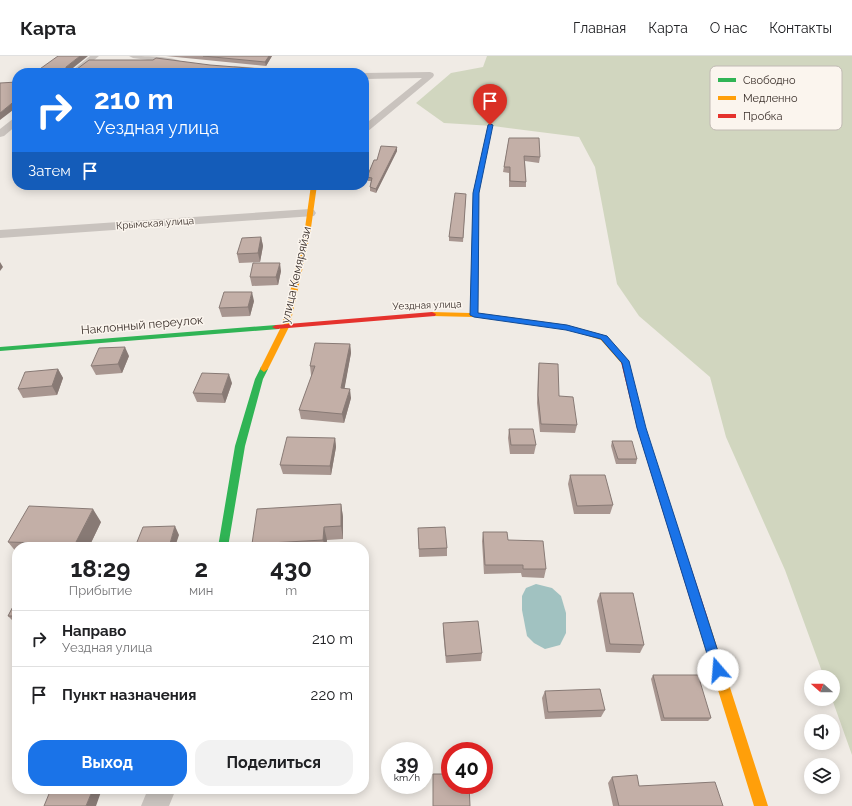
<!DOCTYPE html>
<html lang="ru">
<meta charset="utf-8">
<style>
body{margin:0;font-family:Raleway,sans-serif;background:#f2f2f2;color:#202124;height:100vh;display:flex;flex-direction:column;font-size:15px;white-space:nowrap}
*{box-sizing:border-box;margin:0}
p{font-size:13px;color:#757577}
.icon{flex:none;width:22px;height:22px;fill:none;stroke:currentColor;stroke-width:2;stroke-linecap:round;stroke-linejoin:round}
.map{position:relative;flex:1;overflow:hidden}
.drawer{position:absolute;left:12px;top:486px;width:357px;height:252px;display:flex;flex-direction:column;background:#fff;border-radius:16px;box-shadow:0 2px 10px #0003}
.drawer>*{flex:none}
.guide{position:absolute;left:12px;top:12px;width:357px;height:122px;border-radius:16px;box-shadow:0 2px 10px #0003;background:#1a73e8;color:#fff;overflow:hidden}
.needle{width:26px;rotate:291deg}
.controls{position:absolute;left:804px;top:614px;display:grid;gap:8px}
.controls a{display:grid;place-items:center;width:36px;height:36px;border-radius:50%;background:#fff;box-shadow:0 2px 10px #0003;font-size:20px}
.speed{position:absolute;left:381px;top:686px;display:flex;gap:8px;font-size:20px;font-weight:700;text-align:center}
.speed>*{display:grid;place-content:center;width:52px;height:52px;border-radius:50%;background:#fff;box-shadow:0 2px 10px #0003;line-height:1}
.speed small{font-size:10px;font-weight:400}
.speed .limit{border:6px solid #d22;background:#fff;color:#111}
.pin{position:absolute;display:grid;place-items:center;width:34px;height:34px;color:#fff;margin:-41px -17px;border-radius:50% 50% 50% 0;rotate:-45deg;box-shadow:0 0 4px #0007}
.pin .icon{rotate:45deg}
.me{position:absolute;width:44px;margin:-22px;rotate:342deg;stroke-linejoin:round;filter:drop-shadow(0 0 3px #0008)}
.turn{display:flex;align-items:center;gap:14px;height:84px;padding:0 16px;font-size:18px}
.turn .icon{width:52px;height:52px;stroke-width:2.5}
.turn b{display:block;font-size:28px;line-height:34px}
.then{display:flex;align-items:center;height:38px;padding:0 16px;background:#0003;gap:8px;font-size:15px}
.eta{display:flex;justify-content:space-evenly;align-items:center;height:68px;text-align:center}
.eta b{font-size:24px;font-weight:700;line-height:28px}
.primary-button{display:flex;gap:8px;margin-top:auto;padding:8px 16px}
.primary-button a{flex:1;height:46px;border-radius:16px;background:#1a73e8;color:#fff;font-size:16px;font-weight:700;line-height:46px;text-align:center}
.primary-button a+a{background:#f2f2f2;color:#202124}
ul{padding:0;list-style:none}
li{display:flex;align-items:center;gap:12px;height:56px;padding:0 16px;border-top:1px solid #e0e0e0}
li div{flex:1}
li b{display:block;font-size:15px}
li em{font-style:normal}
header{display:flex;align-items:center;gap:24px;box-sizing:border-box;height:56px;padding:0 20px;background:#fff;border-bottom:1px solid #e0e0e0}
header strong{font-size:19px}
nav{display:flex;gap:22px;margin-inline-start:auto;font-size:14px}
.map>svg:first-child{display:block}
</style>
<header>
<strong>Карта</strong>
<nav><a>Главная</a><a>Карта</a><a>О нас</a><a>Контакты</a></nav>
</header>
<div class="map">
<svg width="852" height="750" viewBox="0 0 852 750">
<rect width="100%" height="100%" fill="#f0ebe5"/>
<path fill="#d1d6bf" d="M487 0H852V699L832 643H833V621H824L785 514 726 381 710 321 639 260 617 228 595 111 579 81 493 70 444 67 416 47 451 17 483 11Z"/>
<path fill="#a1c2c1" d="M536 528 552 532 561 540 566 557V577L560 589 545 593 534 587 527 580 522 554V540L526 532Z"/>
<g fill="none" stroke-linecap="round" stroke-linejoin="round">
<path fill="#c9c3be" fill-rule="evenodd" d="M90 0H99L78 17H69Z
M129 0C141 0 174 0 182 6L178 8 133 2Z
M234 10 287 14 291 17H262L237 14H234L233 12Z
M430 16 433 17 434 19 433 21 367 76 364 77V69L422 22 364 23V17Z
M17 61V69L4 80 0 81V73L14 62Z
M310 153 314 154 316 157 314 160 0 182V174Z
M148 733H176L169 750H141Z"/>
<path fill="#30b455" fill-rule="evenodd" d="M276 269H279V273L0 295V291Z
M264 310 268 313 263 323 245 390 228 491H218L235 390 255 323 261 311Z"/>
<path fill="#ff9f0a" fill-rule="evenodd" d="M490 68 492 69 479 137 478 257 567 269 607 280 628 304 629 306 628 308H622L601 284 566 273 474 261 432 260 428 258 432 256 470 257 473 137 488 69Z
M311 129H317L310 179 290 269 268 313 264 316 260 313 282 269 304 179Z
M702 558 706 559 708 563 768 750H754L696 563 698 559Z"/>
<path fill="#e5322d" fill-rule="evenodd" d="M432 256 436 258 435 260 276 273 272 271 276 269Z
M625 303 629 306 645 372 708 563 706 567 702 568 698 567 696 563 637 372 621 306Z"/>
</g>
<path fill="#a89690" d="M166 0H272L266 10Z
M509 82 540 101 539 107 525 105 526 126V131H509V117L503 116Z
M397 91V95L376 137 370 135V131L371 125H368L367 121 377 104Z
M466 138 463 186 449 185V181Z
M261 181 263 190 260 206 239 207 237 198Z
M281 215 278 229 252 230 250 221Z
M254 245 250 260 222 261 219 252Z
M350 288 351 297 344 333 351 342 344 367 301 363 299 354 312 319H311L310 310Z
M129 300 122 317 96 319 91 310Z
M539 307 577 369 575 377 540 376 537 347 538 315Z
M58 313 63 322 57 339 23 342 18 333Z
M232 327 225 347 197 346 193 337Z
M509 373 536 389 534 398H510L508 382Z
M335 382 336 391 331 419 283 418 280 409Z
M612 385 637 403 636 408H616L611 390Z
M570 419 613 449 610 458H574L568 428Z
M341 448 343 461V483L327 484 326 491H253L252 488Z
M101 466 89 491H17V497L8 486Z
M418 472 447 492V500L419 501Z
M483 476 508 484 546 513 544 522 522 521 521 517 484 518 482 485Z
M600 537 644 589 640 597 606 596 597 545Z
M17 543V567H15L8 560Z
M443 567 482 597 481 605 446 607 443 575Z
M653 619 711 662 708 665H661L651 623Z
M545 635 605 654 601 661 545 663 542 642Z
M612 721 639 730 723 750H613L608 727Z"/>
<path fill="#887a75" d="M80 0H88L68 16 66 13V11Z
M269 0H272L266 10 265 6Z
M261 13V17H258Z
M17 43V51L0 64V57Z
M397 91V95L376 137V133Z
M261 181 263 190 260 206 258 197Z
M0 206 3 211 0 215Z
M280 207 281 215 278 229 276 221Z
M252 236 254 245 250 260 248 251Z
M350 288 351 297 343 341 341 332Z
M125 291 129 300 122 317 118 308Z
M58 313 63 322 57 339 52 330Z
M229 318 232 327 225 347 222 338Z
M350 333 351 342 344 367 342 358Z
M335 382 336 391 331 419 330 410Z
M341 448 343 461V483L341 470Z
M93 453 101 466 89 491H77L75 488Z
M175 470 179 479 175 491H169Z
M324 471 327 484 326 491H325L323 484Z
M93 733H102L96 750H86Z"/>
<path fill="#c3afa7" stroke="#887a75" d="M58 0H80L66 11V13H77L89 4H153L156 2 210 9 261 13 258 17H29L31 15H37Z
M203 0H269L265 6Z
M17 26V43L0 57V27Z
M509 82H539L540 101 524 100 526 126 510 125V111H504Z
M381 90 397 91 376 133 370 131 372 122 367 121 374 104H377Z
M455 137 466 138 463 182 449 181Z
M261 181 258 197 237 198 242 182Z
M253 207H280L276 221H250Z
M224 236H252L248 251 219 252Z
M315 287 350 288 341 332 350 333 342 358 299 354 315 310H310Z
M125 291 118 308 91 310 99 292Z
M539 307 558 308 559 340 573 341 577 369 541 368 538 339Z
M58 313 52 330 18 333 25 316Z
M202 317 229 318 222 338 193 337Z
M509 373H533L536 389H511Z
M287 381 335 382 330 410 280 409Z
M612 385H632L637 403H618Z
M570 419H605L613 449 577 450Z
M341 448V470L324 471 323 484 252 488 257 453Z
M29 450 93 453 75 488 8 486Z
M175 470 169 491H135L143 471Z
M445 471 447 492 419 493 418 472Z
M483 476H507L508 484 543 485 546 513H523V509H485Z
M100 489H119L118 491H99Z
M600 537H633L644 589 610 588Z
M17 543V560H8Z
M478 565 482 597 446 600 443 567Z
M653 619H698L711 662H664Z
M600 633 605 654 548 656 545 635Z
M433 718H450V729H469L470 750H433Z
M637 719 639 730 715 726 723 750H619L612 721Z
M51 733H93L86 750H44Z"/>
<path fill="#1a73e8" stroke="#114b97" d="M490 68 493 69 479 137 478 257 567 269 607 280 629 305 646 372 724 614 722 618 718 620 714 618 712 614 637 372 622 307 601 283 566 274 474 261 470 259 473 137 488 69Z"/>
<g text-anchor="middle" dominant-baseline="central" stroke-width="3" stroke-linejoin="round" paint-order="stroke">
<g font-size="10" fill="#3b302b" stroke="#fbf5ee">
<text transform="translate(155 167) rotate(-4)">Крымская улица</text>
<text transform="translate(427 249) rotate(-2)">Уездная улица</text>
</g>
<g font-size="12" fill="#3b302b" stroke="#fbf5ee">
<text transform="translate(296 219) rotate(-77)">улица Кемяряйзи</text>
<text transform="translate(142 269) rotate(-5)">Наклонный переулок</text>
</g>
</g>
<rect x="710" y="10" width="132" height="64" rx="6" fill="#fbf5ee" stroke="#c1bab4" stroke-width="1"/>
<rect x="718" y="22" width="18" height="4" fill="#30b455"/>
<rect x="718" y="40" width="18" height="4" fill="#ff9f0a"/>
<rect x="718" y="58" width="18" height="4" fill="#e5322d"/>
<g font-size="11" fill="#3b302b">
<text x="743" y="28">Свободно</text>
<text x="743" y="46">Медленно</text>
<text x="743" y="64">Пробка</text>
</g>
</svg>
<div class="controls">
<a><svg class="needle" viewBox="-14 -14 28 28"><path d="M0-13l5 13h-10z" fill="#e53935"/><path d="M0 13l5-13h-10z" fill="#757577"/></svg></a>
<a><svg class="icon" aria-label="sound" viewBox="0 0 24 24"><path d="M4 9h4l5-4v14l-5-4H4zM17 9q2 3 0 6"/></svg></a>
<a><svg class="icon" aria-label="layers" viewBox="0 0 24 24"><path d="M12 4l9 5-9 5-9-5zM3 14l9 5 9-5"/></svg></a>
</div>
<div class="speed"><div>39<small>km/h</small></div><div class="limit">40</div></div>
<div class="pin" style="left:490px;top:69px;background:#d93025"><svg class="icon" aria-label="arrive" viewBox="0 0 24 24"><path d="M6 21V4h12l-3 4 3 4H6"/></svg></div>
<svg class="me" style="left:718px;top:614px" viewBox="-20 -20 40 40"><circle r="19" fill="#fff"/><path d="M0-13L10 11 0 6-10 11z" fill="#1a73e8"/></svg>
<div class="guide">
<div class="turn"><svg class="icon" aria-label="right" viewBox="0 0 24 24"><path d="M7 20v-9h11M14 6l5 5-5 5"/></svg><div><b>210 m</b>Уездная улица</div></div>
<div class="then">Затем<svg class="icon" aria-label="arrive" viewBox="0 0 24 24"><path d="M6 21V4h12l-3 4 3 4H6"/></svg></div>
</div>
<section class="drawer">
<div class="eta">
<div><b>18:29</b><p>Прибытие</p></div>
<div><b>2</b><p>мин</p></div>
<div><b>430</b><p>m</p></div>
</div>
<ul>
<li><svg class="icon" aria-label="right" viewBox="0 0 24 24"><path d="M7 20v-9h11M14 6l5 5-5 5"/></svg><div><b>Направо</b><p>Уездная улица</p></div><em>210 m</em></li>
<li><svg class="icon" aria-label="arrive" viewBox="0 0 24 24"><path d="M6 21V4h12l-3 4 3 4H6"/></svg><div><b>Пункт назначения</b></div><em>220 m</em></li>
</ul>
<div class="primary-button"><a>Выход</a><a>Поделиться</a></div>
</section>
</div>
